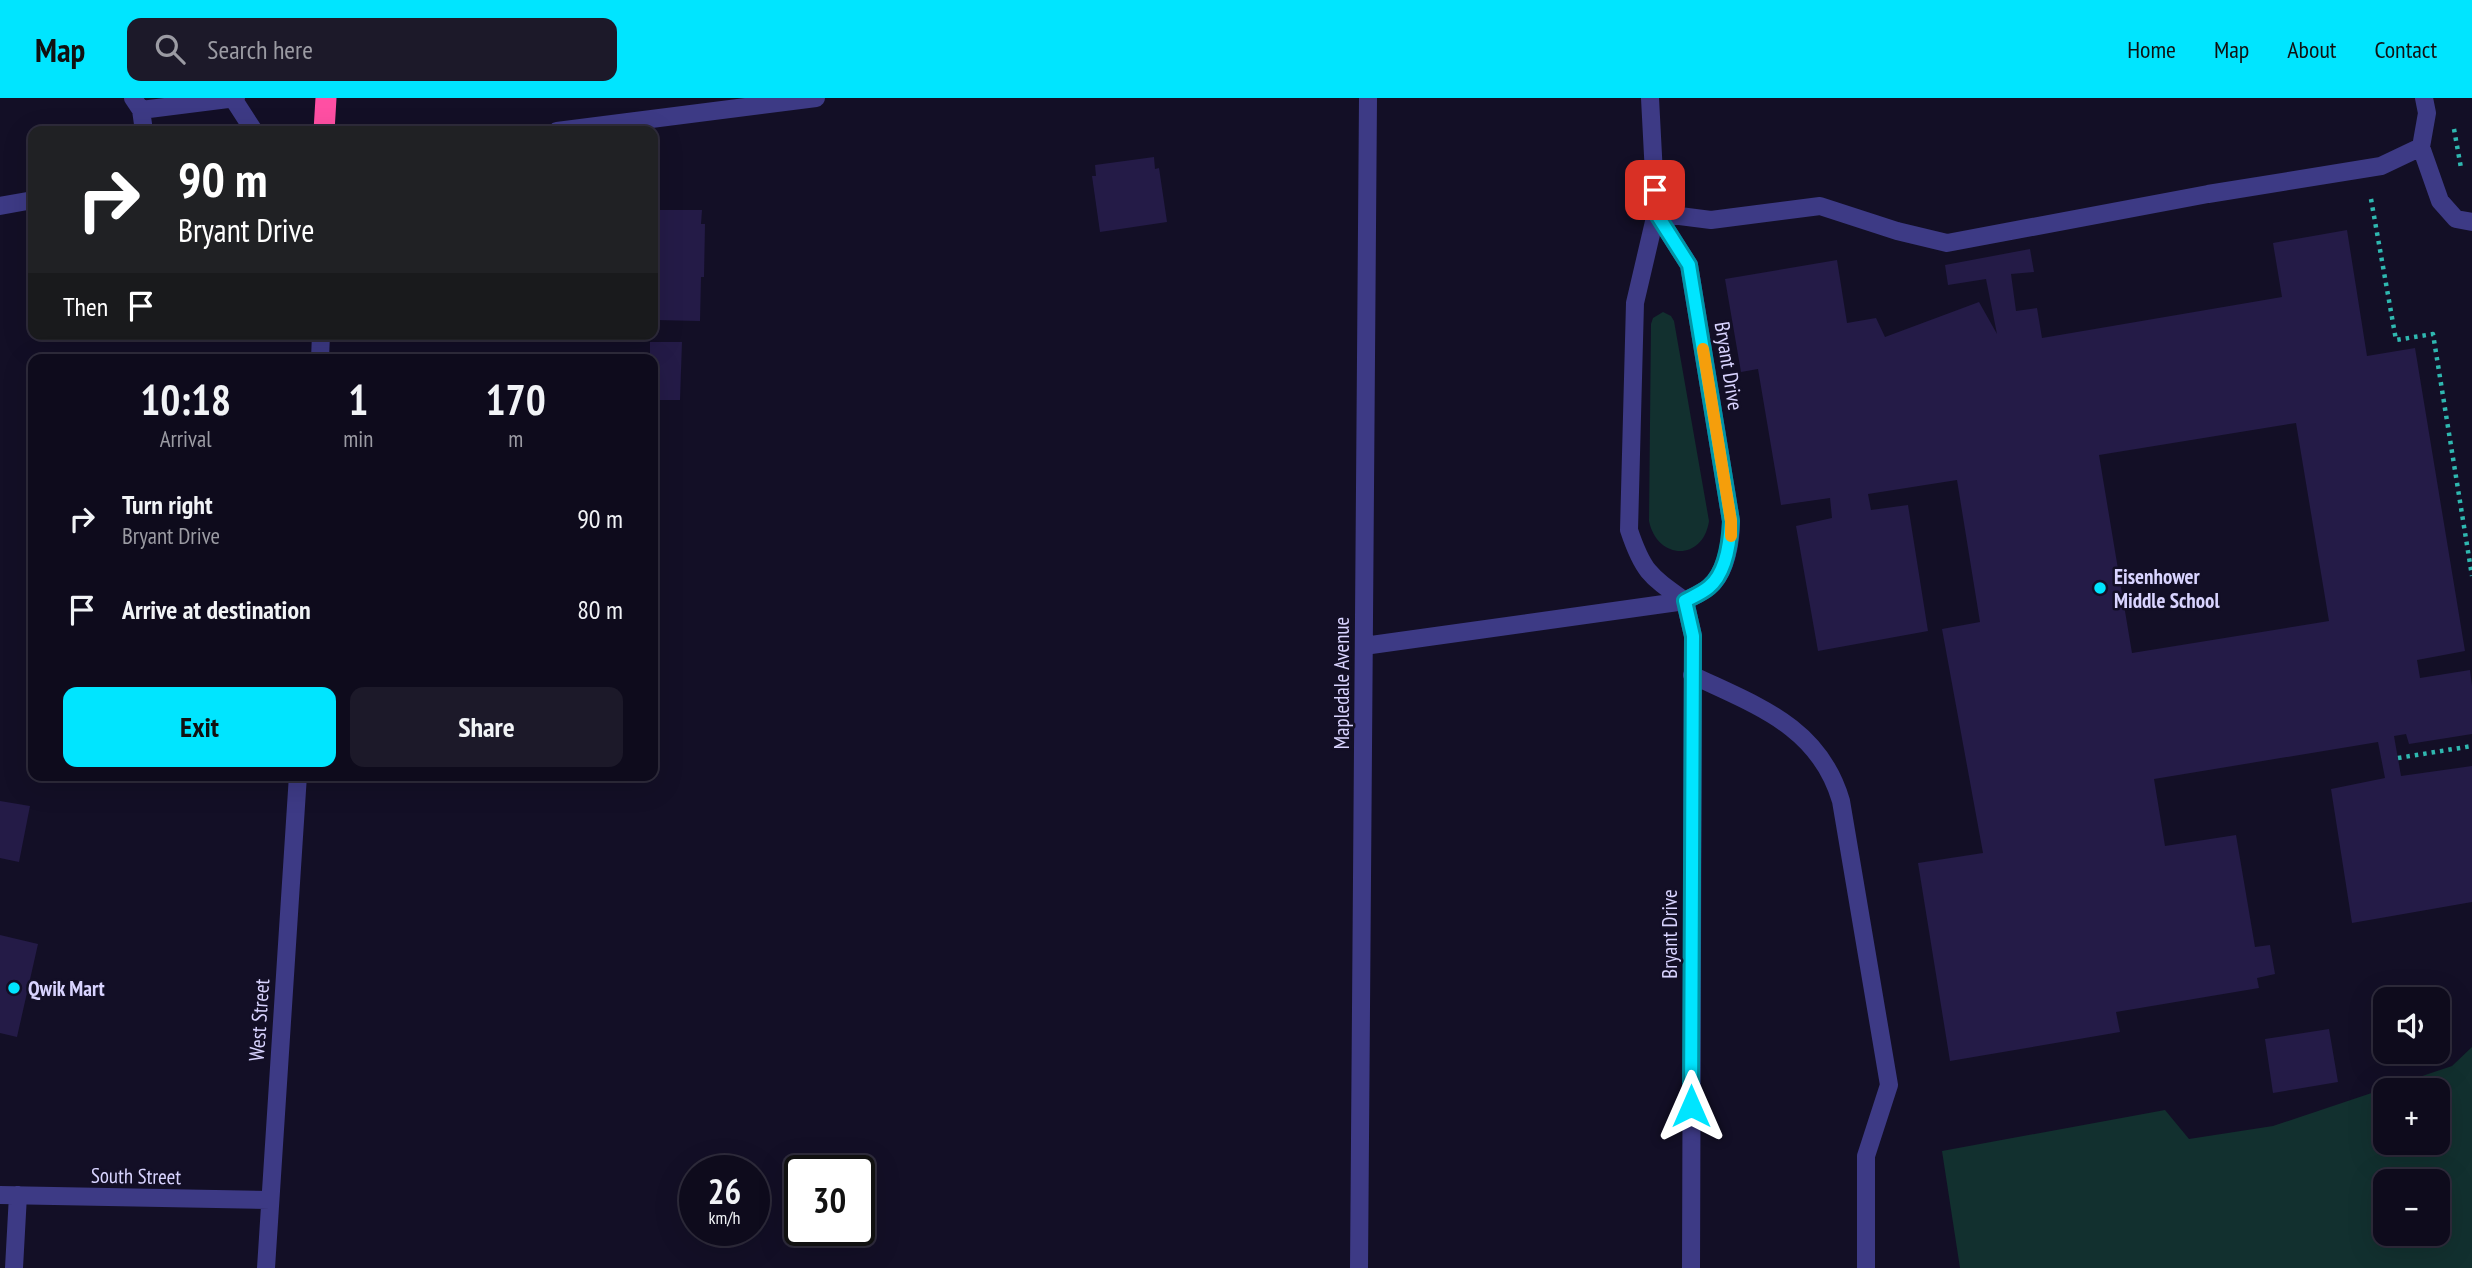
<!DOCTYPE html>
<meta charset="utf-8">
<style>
body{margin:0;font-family:"PT Sans Narrow",sans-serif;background:#1c1929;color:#f1f3f6;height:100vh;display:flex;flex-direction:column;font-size:26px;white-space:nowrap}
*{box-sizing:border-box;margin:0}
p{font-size:23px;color:#9b9ba3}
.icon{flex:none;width:38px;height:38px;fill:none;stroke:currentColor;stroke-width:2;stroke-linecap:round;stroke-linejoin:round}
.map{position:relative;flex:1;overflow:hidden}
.sheet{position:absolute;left:28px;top:256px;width:630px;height:427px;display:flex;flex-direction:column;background:#0e0b1c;border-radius:14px;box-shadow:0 7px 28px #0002,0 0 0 2px #2e2b3b}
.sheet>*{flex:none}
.hud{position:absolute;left:28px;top:28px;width:630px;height:214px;border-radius:14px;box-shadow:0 7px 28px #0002,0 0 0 2px #2e2b3b;background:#202124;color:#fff;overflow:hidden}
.controls{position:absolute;left:2373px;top:889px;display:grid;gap:14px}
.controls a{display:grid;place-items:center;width:77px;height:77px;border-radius:14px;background:#0e0b1c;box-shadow:0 7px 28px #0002,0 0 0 2px #2e2b3b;font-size:35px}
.speed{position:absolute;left:679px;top:1057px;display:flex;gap:14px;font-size:35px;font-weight:700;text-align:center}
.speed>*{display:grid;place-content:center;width:91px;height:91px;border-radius:50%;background:#0e0b1c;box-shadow:0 7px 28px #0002,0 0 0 2px #2e2b3b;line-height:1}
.speed small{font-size:18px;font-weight:400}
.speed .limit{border:4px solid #111;border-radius:10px;background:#fff;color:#111}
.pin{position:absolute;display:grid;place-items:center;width:60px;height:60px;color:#fff;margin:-30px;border-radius:14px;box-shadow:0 4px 10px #0006}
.me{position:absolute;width:77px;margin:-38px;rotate:0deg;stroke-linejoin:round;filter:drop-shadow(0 0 5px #0008)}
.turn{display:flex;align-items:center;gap:24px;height:147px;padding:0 35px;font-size:32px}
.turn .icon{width:91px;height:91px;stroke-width:2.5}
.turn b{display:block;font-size:49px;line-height:60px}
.then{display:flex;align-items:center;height:66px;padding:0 35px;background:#0003;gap:14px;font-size:26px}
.eta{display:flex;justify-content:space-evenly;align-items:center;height:119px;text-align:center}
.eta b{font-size:42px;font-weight:700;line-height:49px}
.cta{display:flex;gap:14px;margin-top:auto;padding:14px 35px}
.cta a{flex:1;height:80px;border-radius:14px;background:#00e5ff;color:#111;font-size:28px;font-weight:700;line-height:80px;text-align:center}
.cta a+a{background:#1c1929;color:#f1f3f6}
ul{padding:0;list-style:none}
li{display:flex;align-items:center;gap:21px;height:91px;padding:0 35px}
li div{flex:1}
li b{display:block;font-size:26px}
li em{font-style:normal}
header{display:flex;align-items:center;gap:42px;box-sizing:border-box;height:98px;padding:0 35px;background:#00e5ff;color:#111}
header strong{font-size:33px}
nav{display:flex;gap:38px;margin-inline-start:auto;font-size:24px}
.search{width:490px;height:63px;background:#1c1929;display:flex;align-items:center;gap:18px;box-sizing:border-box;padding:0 24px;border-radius:14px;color:#9b9ba3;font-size:26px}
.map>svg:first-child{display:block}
</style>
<header>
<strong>Map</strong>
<div class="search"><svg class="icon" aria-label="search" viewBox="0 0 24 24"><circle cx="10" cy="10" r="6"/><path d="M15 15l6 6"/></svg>Search here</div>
<nav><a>Home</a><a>Map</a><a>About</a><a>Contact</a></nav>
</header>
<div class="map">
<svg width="2472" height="1170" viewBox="0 0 2472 1170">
<rect width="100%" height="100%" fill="#130f26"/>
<path fill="#12302f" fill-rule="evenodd" d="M1663 214 1671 218 1674 223 1709 423C1703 464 1657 462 1649 423L1651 226 1653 220Z
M2472 949V1170H1960L1942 1053 2165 1012 2189 1041 2273 1028 2452 968ZM2385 992H2438V1045H2385ZM2385 1083H2438V1136H2385Z"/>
<path fill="#241b47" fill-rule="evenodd" d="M1154 59 1155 71 1159 70 1167 124 1100 134 1092 78H1096L1095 67Z
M660 112H702L701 126H705L704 179H701L700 223 656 222 657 125H659Z
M2347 132 2367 258 2415 250 2465 553 2417 562 2420 580 2470 572 2472 588V636L2409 646 2406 636 2394 638 2401 678 2472 668V804L2352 825 2331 691 2385 680 2378 644 2154 681 2165 748 2236 737 2255 849 2270 847 2275 876 2257 880 2259 890 2116 914 2120 934 1950 963 1918 765 1983 755 1942 531 1980 524 1957 382 1868 396 1871 412 1908 407 1928 533 1818 553 1796 428 1832 420 1830 400 1781 407 1758 271 1741 274 1725 181 1837 162 1847 225 1876 220 1885 239 1979 204 1997 236 1986 181 1948 187 1945 167 2030 151 2034 174 2011 176 2016 213 2037 210 2042 240 2282 199 2273 145ZM2296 325 2329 523 2132 555 2099 357Z
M650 244H682L680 302H653V261H650Z
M0 703 30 708 19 764 0 760Z
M0 837 38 846 17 939 0 935Z
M2329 931 2338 984 2273 995 2265 941Z"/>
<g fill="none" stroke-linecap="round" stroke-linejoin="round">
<path stroke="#2fb8b0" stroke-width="4.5" stroke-dasharray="3.5 5" stroke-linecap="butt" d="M2454 31 2461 70
M2371 101 2396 242 2433 236 2472 478
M2398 660 2472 648"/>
<path stroke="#3d3a85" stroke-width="18" d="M133 0 141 12 144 33
M1650 0 1656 115 1711 122 1820 108 1897 133 1947 145 2208 96 2381 68 2421 49 2427 15 2424 0
M234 2 254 33
M141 12 236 0
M557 33 816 0
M2421 49 2440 103 2456 121 2472 124
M0 108 33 102
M320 261 321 236
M1364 548 1685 503C1692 499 1702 495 1709 489 1726 475 1731 444 1731 423L1689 167 1656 115 1635 205 1629 432C1643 474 1650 478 1685 503L1693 538 1691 1170
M1692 577C1757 608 1819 628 1841 703L1889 987 1866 1058V1170
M0 1097 270 1102
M14 1170 18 1097
M266 1170 298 677
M1359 1170 1368 0"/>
<path stroke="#ff4fa3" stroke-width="21" d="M324 33 326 0"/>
</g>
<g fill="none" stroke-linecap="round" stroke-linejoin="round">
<defs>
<path id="route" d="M1655 92 1656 115 1689 167 1731 423C1730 444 1726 475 1709 489 1702 495 1692 499 1685 503L1693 538 1691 1008"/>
</defs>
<use href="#route" stroke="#0095a6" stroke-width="18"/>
<use href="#route" stroke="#00e5ff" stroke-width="12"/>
<path stroke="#f59e0b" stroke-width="12" d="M1703 251 1731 423V438"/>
</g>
<g fill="#00e5ff" stroke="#130f26" stroke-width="2.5">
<circle cx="2100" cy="490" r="7"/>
<circle cx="14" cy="890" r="7"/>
</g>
<g text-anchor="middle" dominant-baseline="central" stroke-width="5" stroke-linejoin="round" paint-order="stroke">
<g font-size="21" fill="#d9d4ff" stroke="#130f26">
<text transform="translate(1729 268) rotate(81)">Bryant Drive</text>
<text transform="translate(1341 585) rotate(-90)">Mapledale Avenue</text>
<text transform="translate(1669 836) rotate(-90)">Bryant Drive</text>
<text transform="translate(259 922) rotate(-86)">West Street</text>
<text transform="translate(136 1078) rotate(1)">South Street</text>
</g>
<g font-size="21" font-weight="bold" fill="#d9d4ff" stroke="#130f26" text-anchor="start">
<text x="2114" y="478">Eisenhower<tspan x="2114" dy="24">Middle School</tspan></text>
<text x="28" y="890">Qwik Mart</text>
</g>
</g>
</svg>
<div class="controls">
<a><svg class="icon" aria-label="sound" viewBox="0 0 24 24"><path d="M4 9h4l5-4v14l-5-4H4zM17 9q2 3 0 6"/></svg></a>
<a>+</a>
<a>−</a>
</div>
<div class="speed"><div>26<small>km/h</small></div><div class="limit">30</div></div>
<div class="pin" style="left:1655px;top:92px;background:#d93025"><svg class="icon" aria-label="arrive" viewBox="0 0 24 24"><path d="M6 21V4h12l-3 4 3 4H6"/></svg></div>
<svg class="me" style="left:1691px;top:1008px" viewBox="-20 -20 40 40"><path d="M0-17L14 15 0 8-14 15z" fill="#00e5ff" stroke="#fff" stroke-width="4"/></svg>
<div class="hud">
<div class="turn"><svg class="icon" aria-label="right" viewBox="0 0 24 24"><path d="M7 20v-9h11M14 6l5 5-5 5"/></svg><div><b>90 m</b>Bryant Drive</div></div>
<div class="then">Then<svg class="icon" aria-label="arrive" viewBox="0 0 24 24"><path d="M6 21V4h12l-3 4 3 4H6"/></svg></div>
</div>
<section class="sheet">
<div class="eta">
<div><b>10:18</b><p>Arrival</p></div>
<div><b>1</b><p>min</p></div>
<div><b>170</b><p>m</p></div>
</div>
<ul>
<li><svg class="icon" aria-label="right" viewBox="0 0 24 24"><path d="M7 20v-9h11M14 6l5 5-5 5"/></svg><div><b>Turn right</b><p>Bryant Drive</p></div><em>90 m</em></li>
<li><svg class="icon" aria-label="arrive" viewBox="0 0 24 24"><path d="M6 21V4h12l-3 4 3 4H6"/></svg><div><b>Arrive at destination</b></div><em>80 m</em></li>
</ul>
<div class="cta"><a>Exit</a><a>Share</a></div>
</section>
</div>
